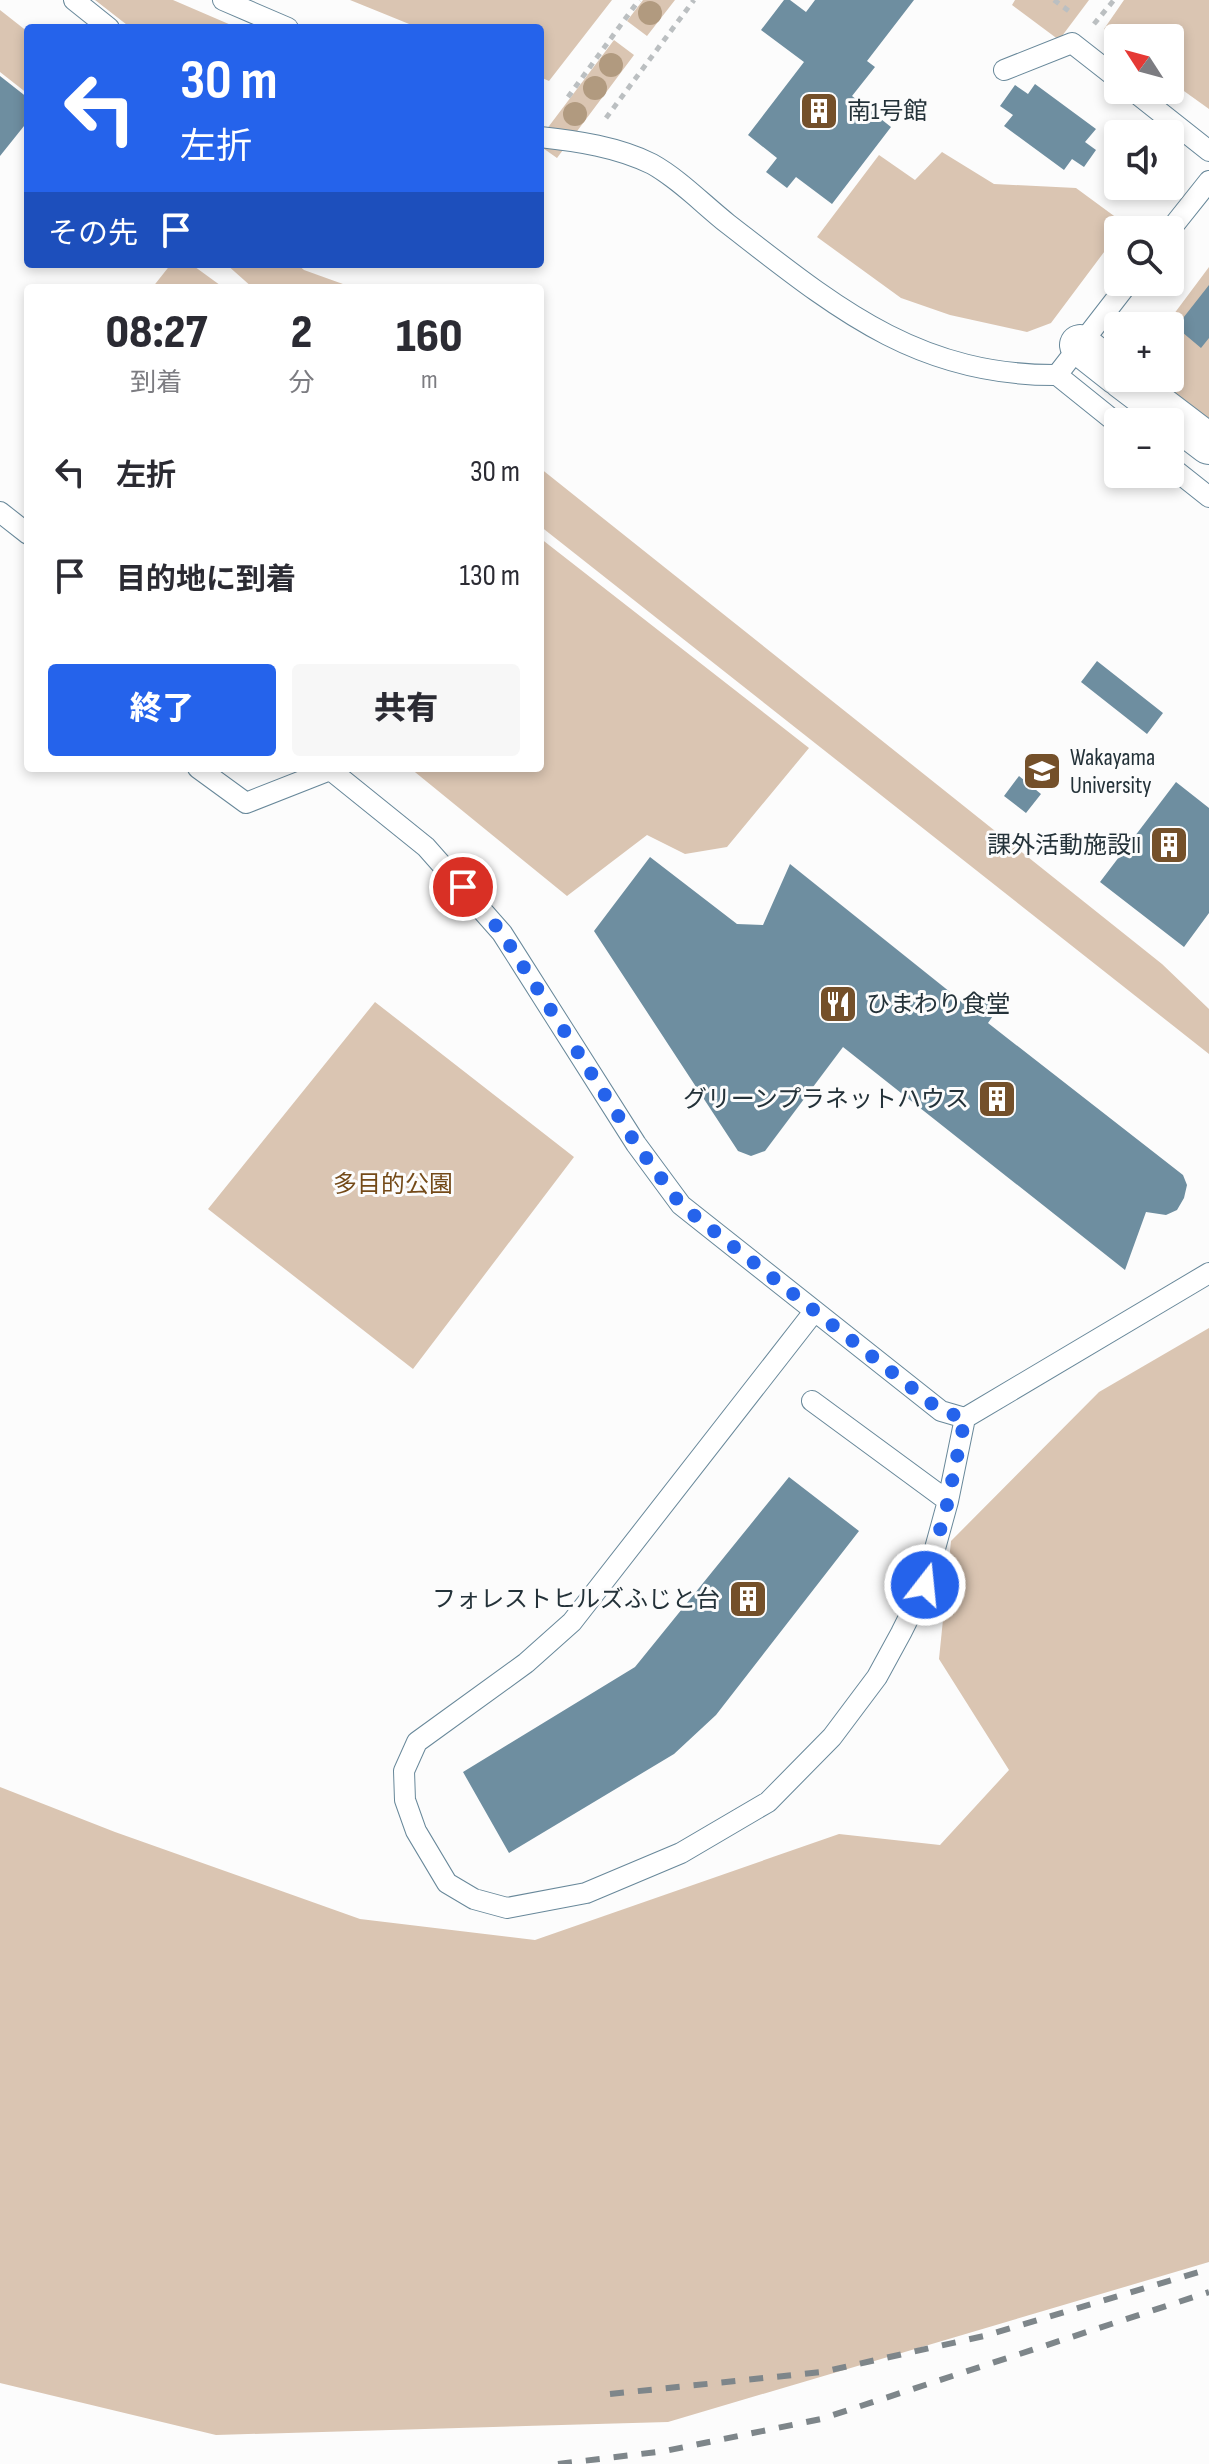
<!DOCTYPE html>
<html lang="ja">
<meta charset="utf-8">
<style>
body{margin:0;font-family:"Sofia Sans Condensed","Noto Sans JP",sans-serif;background:#f7f7f7;color:#2b2b33;height:100vh;display:flex;flex-direction:column;font-size:30px;white-space:nowrap}
*{box-sizing:border-box;margin:0}
p{font-size:26px;color:#7c7c81}
.icon{flex:none;width:44px;height:44px;fill:none;stroke:currentColor;stroke-width:2;stroke-linecap:round;stroke-linejoin:round}
.map{position:relative;flex:1;overflow:hidden}
.details{position:absolute;left:24px;top:284px;width:520px;height:488px;display:flex;flex-direction:column;background:#fff;border-radius:8px;box-shadow:0 4px 12px #0003}
.details>*{flex:none}
.guide{position:absolute;left:24px;top:24px;width:520px;height:244px;border-radius:8px;box-shadow:0 4px 12px #0003;background:#2563eb;color:#fff;overflow:hidden}
.needle{width:52px;rotate:306deg}
.fabs{position:absolute;left:1104px;top:24px;display:grid;gap:16px}
.fabs a{display:grid;place-items:center;width:80px;height:80px;border-radius:8px;background:#fff;box-shadow:0 4px 12px #0003;font-size:40px}
.pin{position:absolute;display:grid;place-items:center;width:68px;height:68px;color:#fff;margin:-34px;border:4px solid #fff;border-radius:50%;box-shadow:0 2px 8px #0007}
.me{position:absolute;width:88px;margin:-44px;rotate:16deg;stroke-linejoin:round;filter:drop-shadow(0 0 6px #0008)}
.turn{display:flex;align-items:center;gap:28px;height:168px;padding:0 24px;font-size:36px}
.turn .icon{width:104px;height:104px;stroke-width:2.5}
.turn b{display:block;font-size:56px;line-height:68px}
.then{display:flex;align-items:center;height:76px;padding:0 24px;background:#0003;gap:16px;font-size:30px}
.eta{display:flex;justify-content:space-evenly;align-items:center;height:136px;text-align:center}
.eta b{font-size:48px;font-weight:800;line-height:56px}
.button{display:flex;gap:16px;margin-top:auto;padding:16px 24px}
.button a{flex:1;height:92px;border-radius:8px;background:#2563eb;color:#fff;font-size:32px;font-weight:800;line-height:92px;text-align:center}
.button a+a{background:#f7f7f7;color:#2b2b33}
ul{padding:0;list-style:none}
li{display:flex;align-items:center;gap:24px;height:104px;padding:0 24px}
li div{flex:1}
li b{display:block;font-size:30px}
li em{font-style:normal}
.map>svg:first-child{display:block}
</style>
<div class="map">
<svg width="1209" height="2464" viewBox="0 0 1209 2464">
<rect width="100%" height="100%" fill="#fcfcfc"/>
<path fill="#dac5b2" d="M95 0H173L238 28H131Z
M350 0H612L549 81 540 77V28H419Z
M643 0H675L647 36 627 21Z
M1015 0H1089L1059 40 1012 5Z
M1124 0H1209V109L1170 81V38L1118 40 1104 29Z
M0 10 28 32V94L0 72Z
M614 40 634 55 557 158 540 146V138Z
M942 152 994 184 1076 188 1125 224 1051 323 1027 332 950 315 901 298 817 237 879 155 915 180Z
M171 264H191L224 288H152Z
M226 264H297L304 270 354 288H253Z
M1209 267V438L1127 378H1170V326H1165Z
M540 468 1162 964 1209 1009V1054L540 526Z
M540 538 809 748 727 847 685 854 647 835 567 896 410 768H540Z
M375 1002 574 1157 413 1369 208 1209Z
M1209 1328V2262L668 2422 216 2435 0 2383V1787L115 1832 360 1919 535 1940 839 1834 940 1845 1009 1770 939 1659 951 1541 1099 1392Z"/>
<path fill="#6e8ea0" d="M784 0H790L806 12 815 0H914L867 61 875 67 852 96 891 127 832 204 796 177 787 188 766 172 777 158 748 135 804 62 761 30Z
M0 76 28 98V121L0 156Z
M1035 84 1096 129 1085 142 1096 150 1084 167 1072 159 1064 170 1004 126 1013 115 1000 106 1015 85 1028 94Z
M1209 285V338L1201 348 1176 327Z
M1097 661 1163 713 1147 734 1081 682Z
M1019 776 1041 794 1026 813 1004 796Z
M1176 782 1209 808V913L1184 947 1100 882Z
M650 857 737 924 763 925 790 864 965 1004 974 992 997 1010 988 1023 1183 1175 1187 1185 1184 1198 1177 1210 1166 1215 1146 1212 1125 1270 843 1047 765 1151 751 1156 738 1151 594 931Z
M789 1477 859 1531 716 1715 674 1754 509 1853 463 1772 635 1667Z"/>
<g fill="none" stroke-linecap="round" stroke-linejoin="round">
<defs>
<path id="service" d="M74 0 109 28
M223 0 288 28
M1004 70 1072 43 1118 79
M1132 90 1209 151
M540 137C577 141 618 147 652 164 679 179 704 205 728 224 834 306 916 376 1057 375L1129 282
M1170 230 1209 181
M1057 375 1118 424
M1170 466 1209 497
M0 512 28 534
M198 768 246 803 330 770
M328 768 426 847 502 933 636 1144 681 1205 941 1411 965 1418 1209 1273
M813 1313 572 1622 526 1663 417 1742 404 1771 405 1800 416 1831 447 1883 474 1899 507 1908 586 1893 681 1853 768 1802 832 1737 877 1677 901 1633 925 1585 948 1501 965 1418
M812 1401 948 1501"/>
<path id="minor" d="M1080 345 1118 375
M1122 378 1209 444"/>
</defs>
<use href="#service" stroke="#68889a" stroke-width="22"/>
<use href="#minor" stroke="#68889a" stroke-width="42"/>
<path stroke="#bbbfc1" stroke-width="5" stroke-dasharray="6 6" stroke-linecap="butt" d="M1054 0 1073 14
M1094 24 1114 0
M568 97 639 0
M606 118 694 0"/>
<use href="#service" stroke="#fff" stroke-width="20"/>
<use href="#minor" stroke="#fff" stroke-width="40"/>
<path stroke="#7e868a" stroke-width="6" stroke-dasharray="14 14" stroke-linecap="butt" d="M610 2394 822 2372 984 2336 1209 2269
M558 2464 665 2451 821 2419 1209 2292"/>
</g>
<g fill="#b19a7f">
<circle cx="650" cy="13" r="12"/>
<circle cx="611" cy="65" r="12"/>
<circle cx="595" cy="88" r="12"/>
<circle cx="575" cy="114" r="12"/>
</g>
<g fill="none" stroke-linecap="round" stroke-linejoin="round">
<path stroke="#2563eb" stroke-width="14" stroke-dasharray="0 25.2" d="M463 887 502 933 636 1144 681 1205 941 1411 965 1418 948 1501 925 1585"/>
</g>
<defs>
<symbol id="building-square" viewBox="-11 -11 22 22"><rect x="-9" y="-9" width="18" height="18" rx="4" fill="#74502a" stroke="#fcfcfc"/><path d="M-4-6H4V6H1V3H-1V6H-4ZM-2.5-4.3h1.7v1.8h-1.7ZM.8-4.3h1.7v1.8H.8ZM-2.5-1h1.7V.8h-1.7ZM.8-1h1.7V.8H.8Z" fill="#fff"/></symbol>
<symbol id="university-square" viewBox="-11 -11 22 22"><rect x="-9" y="-9" width="18" height="18" rx="4" fill="#74502a" stroke="#fcfcfc"/><path d="M0-5L7-2L0 1L-7-2ZM-4 1L0 2.5L4 1V4Q0 6-4 4Z" fill="#fff"/></symbol>
<symbol id="restaurant-square" viewBox="-11 -11 22 22"><rect x="-9" y="-9" width="18" height="18" rx="4" fill="#74502a" stroke="#fcfcfc"/><path d="M-5-6h1v4h1v-4h1v4h1v-4h1v5L-1.5 .5V6h-2V.5L-5-1ZM5-6V6H3V1.5H1.5Q1.5-4 5-6Z" fill="#fff"/></symbol>
</defs>
<g fill-rule="evenodd">
<use href="#building-square" x="797" y="89" width="44" height="44"/>
<use href="#university-square" x="1020" y="749" width="44" height="44"/>
<use href="#building-square" x="1147" y="823" width="44" height="44"/>
<use href="#restaurant-square" x="816" y="982" width="44" height="44"/>
<use href="#building-square" x="975" y="1077" width="44" height="44"/>
<use href="#building-square" x="726" y="1577" width="44" height="44"/>
</g>
<g text-anchor="middle" dominant-baseline="central" stroke-width="6" stroke-linejoin="round" paint-order="stroke">
<g font-size="24" fill="#243239" stroke="#fcfcfc" text-anchor="start">
<text x="847" y="111">南1号館</text>
<text x="1070" y="757">Wakayama<tspan x="1070" dy="28">University</tspan></text>
<text x="1141" y="845" text-anchor="end">課外活動施設II</text>
<text x="866" y="1004">ひまわり食堂</text>
<text x="969" y="1099" text-anchor="end">グリーンプラネットハウス</text>
<text x="720" y="1599" text-anchor="end">フォレストヒルズふじと台</text>
</g>
<g font-size="24" fill="#744a18" stroke="#fcfcfc">
<text x="393" y="1184">多目的公園</text>
</g>
</g>
</svg>
<div class="fabs">
<a><svg class="needle" viewBox="-14 -14 28 28"><path d="M0-13l5 13h-10z" fill="#e53935"/><path d="M0 13l5-13h-10z" fill="#7c7c81"/></svg></a>
<a><svg class="icon" aria-label="sound" viewBox="0 0 24 24"><path d="M4 9h4l5-4v14l-5-4H4zM17 9q2 3 0 6"/></svg></a>
<a><svg class="icon" aria-label="search" viewBox="0 0 24 24"><circle cx="10" cy="10" r="6"/><path d="M15 15l6 6"/></svg></a>
<a>+</a>
<a>−</a>
</div>
<div class="pin" style="left:463px;top:887px;background:#d93025"><svg class="icon" aria-label="arrive" viewBox="0 0 24 24"><path d="M6 21V4h12l-3 4 3 4H6"/></svg></div>
<svg class="me" style="left:925px;top:1585px" viewBox="-20 -20 40 40"><circle r="17" fill="#2563eb" stroke="#fff" stroke-width="3"/><path d="M0-11L8 9 0 5-8 9z" fill="#fff"/></svg>
<div class="guide">
<div class="turn"><svg class="icon" aria-label="left" viewBox="0 0 24 24"><path d="M17 20v-9H6M10 6l-5 5 5 5"/></svg><div><b>30 m</b>左折</div></div>
<div class="then">その先<svg class="icon" aria-label="arrive" viewBox="0 0 24 24"><path d="M6 21V4h12l-3 4 3 4H6"/></svg></div>
</div>
<section class="details">
<div class="eta">
<div><b>08:27</b><p>到着</p></div>
<div><b>2</b><p>分</p></div>
<div><b>160</b><p>m</p></div>
</div>
<ul>
<li><svg class="icon" aria-label="left" viewBox="0 0 24 24"><path d="M17 20v-9H6M10 6l-5 5 5 5"/></svg><div><b>左折</b></div><em>30 m</em></li>
<li><svg class="icon" aria-label="arrive" viewBox="0 0 24 24"><path d="M6 21V4h12l-3 4 3 4H6"/></svg><div><b>目的地に到着</b></div><em>130 m</em></li>
</ul>
<div class="button"><a>終了</a><a>共有</a></div>
</section>
</div>
